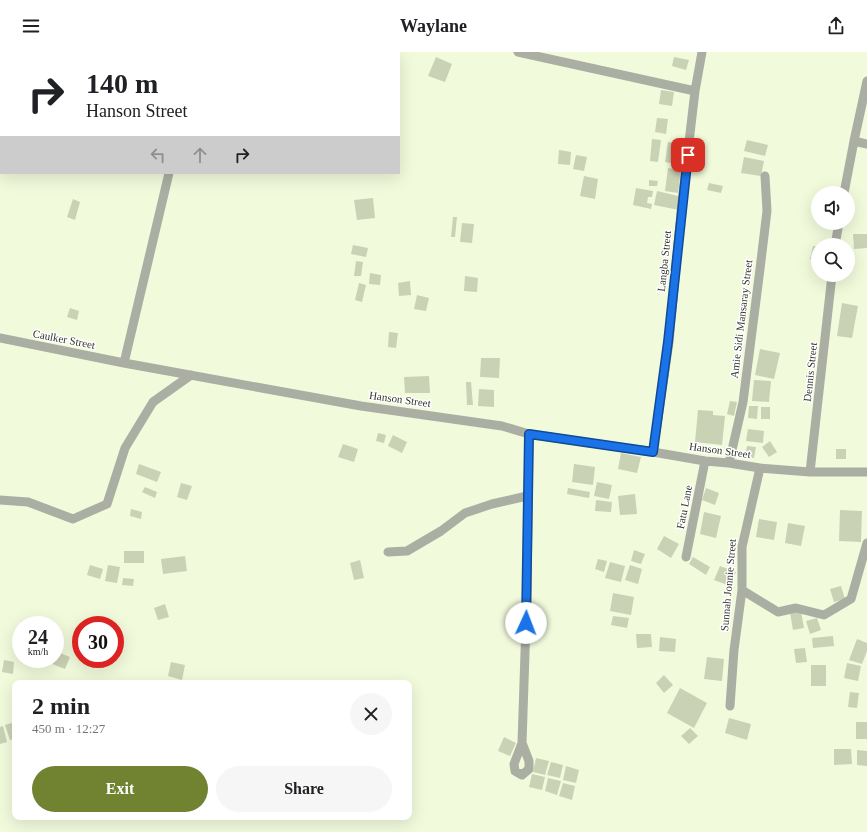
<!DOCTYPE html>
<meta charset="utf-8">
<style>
body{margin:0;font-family:Georgia,serif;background:#f6f6f6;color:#202124;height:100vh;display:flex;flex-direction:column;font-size:15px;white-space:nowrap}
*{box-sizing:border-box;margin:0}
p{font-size:13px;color:#757577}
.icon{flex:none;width:22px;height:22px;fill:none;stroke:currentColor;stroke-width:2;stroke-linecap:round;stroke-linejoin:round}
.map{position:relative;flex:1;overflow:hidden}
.panel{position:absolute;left:12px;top:628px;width:400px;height:140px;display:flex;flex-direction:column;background:#fff;border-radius:8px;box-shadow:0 4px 16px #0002}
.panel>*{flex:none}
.hud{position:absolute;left:0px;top:0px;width:400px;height:122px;box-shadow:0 4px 16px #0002;background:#fff;color:#202124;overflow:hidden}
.controls{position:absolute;left:811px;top:134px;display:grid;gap:8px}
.controls a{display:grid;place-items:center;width:44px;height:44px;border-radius:50%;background:#fff;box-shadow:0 4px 16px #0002;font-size:20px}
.speed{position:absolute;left:12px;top:564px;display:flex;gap:8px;font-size:20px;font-weight:700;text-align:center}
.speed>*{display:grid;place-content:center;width:52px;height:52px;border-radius:50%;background:#fff;box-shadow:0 4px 16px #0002;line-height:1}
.speed small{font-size:10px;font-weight:400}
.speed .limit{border:6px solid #d22;background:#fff;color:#111}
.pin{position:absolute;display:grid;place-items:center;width:34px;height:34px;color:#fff;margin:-17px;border-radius:8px;box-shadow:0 2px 6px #0006}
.me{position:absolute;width:44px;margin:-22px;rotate:2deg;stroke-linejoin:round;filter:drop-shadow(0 0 3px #0008)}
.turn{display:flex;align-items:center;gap:14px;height:84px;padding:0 20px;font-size:18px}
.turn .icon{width:52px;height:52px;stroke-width:2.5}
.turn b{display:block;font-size:28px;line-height:34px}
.lanes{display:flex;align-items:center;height:38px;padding:0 20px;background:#0003;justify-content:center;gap:20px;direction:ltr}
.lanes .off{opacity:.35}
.round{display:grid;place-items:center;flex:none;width:42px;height:42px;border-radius:21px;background:#f6f6f6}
.overview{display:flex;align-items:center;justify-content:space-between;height:68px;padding:0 20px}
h1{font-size:24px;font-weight:700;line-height:30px}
.primary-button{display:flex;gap:8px;margin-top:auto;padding:8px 20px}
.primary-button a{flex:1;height:46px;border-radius:24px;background:#718231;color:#fff;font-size:16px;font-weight:700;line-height:46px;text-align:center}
.primary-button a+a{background:#f6f6f6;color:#202124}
header{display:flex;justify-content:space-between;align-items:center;height:52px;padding:0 20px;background:#fff;font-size:18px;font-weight:700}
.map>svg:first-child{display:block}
</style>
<header><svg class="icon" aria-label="menu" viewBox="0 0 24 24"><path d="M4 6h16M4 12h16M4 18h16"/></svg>Waylane<svg class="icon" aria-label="share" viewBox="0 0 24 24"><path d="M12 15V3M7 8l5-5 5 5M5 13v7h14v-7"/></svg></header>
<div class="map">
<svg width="867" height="780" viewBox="0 0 867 780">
<rect width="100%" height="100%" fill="#f2fadc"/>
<path fill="#cad2b5" d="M436 5 452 12 445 30 428 24Z
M674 5 689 8 686 18 672 14Z
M661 38 674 40 672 54 659 52Z
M657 66 668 67 666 82 655 80Z
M652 87 661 88 658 110 650 109Z
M747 88 768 93 765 104 744 99Z
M668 90 684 92 681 113 665 110Z
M559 98 571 100 570 113 558 112Z
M576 103 587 105 584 119 573 117Z
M744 105 764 109 761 124 741 121Z
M668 116 681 118 678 141 665 139Z
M584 124 598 127 595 147 580 144Z
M649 128 658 129 657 134H649Z
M709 131 723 134 721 141 707 138Z
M636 136 653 139 652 145H648L647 151 652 152 651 157 633 153Z
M657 139 682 145 679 158 654 153Z
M373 146 375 166 357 168 354 148Z
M73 147 80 150 75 168 67 165Z
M453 165H457L455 185H451Z
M462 171 474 172 472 191 460 190Z
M853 182H867V196L854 197Z
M353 193 368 196 366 205 351 202Z
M813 194 818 195V209L810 207Z
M356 209 363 210 361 224H354Z
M370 221 381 223 380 233 369 232Z
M465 224 478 226 477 240 464 239Z
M410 229 411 243 399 244 398 231Z
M359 231 366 233 362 250 355 248Z
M417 243 429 246 426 259 414 257Z
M842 251 858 254 852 286 837 284Z
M70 256 79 259 77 268 67 265Z
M389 280 398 281 396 296 388 295Z
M760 297 780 301 774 327 755 323Z
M481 306H500L499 326 480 325Z
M429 324 430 341H405L404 325Z
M754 328 771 329 769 350 752 349Z
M466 330H471L473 353H467Z
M479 337 494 338V355L478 354Z
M730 349 737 350 734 364 727 362Z
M749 354H758L757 367 748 366Z
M761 355H770V367H761Z
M698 358 713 359V363L725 364 722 393 695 390Z
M748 377 764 379 763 391 746 389Z
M378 381 386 383 384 391 376 389Z
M393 383 407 390 402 401 388 394Z
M770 389 777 400 769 405 762 395Z
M343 392 358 397 354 410 338 405Z
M747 394 756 395 754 406 745 405Z
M836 397H846V407H836Z
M621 401 641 405 637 421 618 417Z
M139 412 161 420 157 430 136 422Z
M574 412 595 415 593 433 572 430Z
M597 430 612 433 609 447 594 444Z
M181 431 192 434 187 448 177 445Z
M145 435 157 440 155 446 142 440Z
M568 436 590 440 589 446 567 442Z
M706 436 719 441 715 453 702 448Z
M635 442 637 462 620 463 618 444Z
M596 448 612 450 611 460 595 459Z
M131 457 142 460 141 467 130 464Z
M840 458 862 459 861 490 839 489Z
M704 460 721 464 716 486 700 482Z
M759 467 777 470 774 488 756 485Z
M788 471 805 474 801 494 785 491Z
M664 484 679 492 671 506 657 497Z
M634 498 645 502 641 512 631 509Z
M124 499H144V511H124Z
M185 504 187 519 163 522 161 507Z
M693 505 710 515 706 523 689 512Z
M598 507 607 509 604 520 595 517Z
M360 508 364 526 354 528 350 511Z
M610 510 625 514 621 530 605 526Z
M90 513 103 517 100 527 87 523Z
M108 513 120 515 117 531 105 529Z
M630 513 642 517 638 532 625 528Z
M720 514 736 520 730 534 714 528Z
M123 526 134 527 133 534 122 533Z
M841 534 845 547 834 550 830 537Z
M613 541 634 545 631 563 610 559Z
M165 552 169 565 158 568 154 556Z
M801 559 804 576 793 578 790 561Z
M613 564 629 566 627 576 611 573Z
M817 566 821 578 810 582 806 569Z
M636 582H651L652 595 637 596Z
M833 584 834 594 813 596 812 586Z
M660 585 676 587 675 600 659 599Z
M857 587 867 591V599L862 612 849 608Z
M115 590 120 591 118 606H115Z
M805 596 807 610 796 611 794 597Z
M55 599 70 605 65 617 50 611 52 607H55Z
M707 605 724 607 722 629 704 627Z
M4 608 14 610 13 622 2 620Z
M171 610 185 613 182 628 168 624Z
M847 611 861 614 858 629 844 626Z
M811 613H826V634H811Z
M664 623 673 633 664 641 656 631Z
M680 636 707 651 694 676 667 661Z
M850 640 859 641 857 656 848 655Z
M729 666 751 672 747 688 725 681Z
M15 670V687L10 688 5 673Z
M856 670H867V687H856Z
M3 674 7 690 0 692V675Z
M690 676 698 684 689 692 681 684Z
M504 685 516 691 510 704 498 699Z
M834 697H851L852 712 834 713Z
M857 698 867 699V714L857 713Z
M536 706 549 709 545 723 533 720Z
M551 710 563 713 560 726 547 723Z
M566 714 579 718 576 731 563 728Z
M532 722 545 725 542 738 529 735Z
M548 726 561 729 557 743 545 739Z
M563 731 575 734 572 748 559 744Z"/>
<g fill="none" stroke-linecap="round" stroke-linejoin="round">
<path stroke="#abaea2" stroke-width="9" d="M518 0 695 39 682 150 669 290 653 400
M195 1V0
M695 39 702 0
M854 89 867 92
M844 141 854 89 867 29
M835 193 839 171
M0 286 124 311 361 354 502 374 529 382 653 400 705 409 729 411 760 416 810 420H867
M124 311 169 121
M729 411 743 350 760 217 767 159 765 124
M810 420 832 223
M0 448 28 450 73 467 107 452 125 396 153 350 191 323
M388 500 407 499 441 479 465 461 492 452 527 444
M686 505 705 409
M742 538 778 560 796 556 824 563 851 547 867 491
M730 654 734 598 742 538V495L760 416
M522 691 529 709V717L522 723 515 719 514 712 522 691 527 541 529 382"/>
</g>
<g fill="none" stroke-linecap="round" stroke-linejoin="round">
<defs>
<path id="route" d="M526 571 529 382 653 400 668 290 688 103"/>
</defs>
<use href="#route" stroke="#114b97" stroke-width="10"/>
<use href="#route" stroke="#1a73e8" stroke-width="7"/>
</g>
<g text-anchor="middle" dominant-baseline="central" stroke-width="3" stroke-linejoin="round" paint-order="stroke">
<g font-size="11" fill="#32352a" stroke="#fff">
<text transform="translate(664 209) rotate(-84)">Langba Street</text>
<text transform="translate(741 267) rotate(-83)">Amie Sidi Mansaray Street</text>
<text transform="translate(64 287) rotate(11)">Caulker Street</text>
<text transform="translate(810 320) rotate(-84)">Dennis Street</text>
<text transform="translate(400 347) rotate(8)">Hanson Street</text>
<text transform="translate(720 398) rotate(8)">Hanson Street</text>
<text transform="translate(684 455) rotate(-79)">Fatu Lane</text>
<text transform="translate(728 533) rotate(-85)">Sunnah Jonnie Street</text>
</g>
</g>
</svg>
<div class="controls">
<a><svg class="icon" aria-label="sound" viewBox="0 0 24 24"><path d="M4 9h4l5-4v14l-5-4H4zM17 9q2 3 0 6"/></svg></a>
<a><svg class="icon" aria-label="search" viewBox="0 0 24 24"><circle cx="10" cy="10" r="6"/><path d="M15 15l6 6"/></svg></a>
</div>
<div class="speed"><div>24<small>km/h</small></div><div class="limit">30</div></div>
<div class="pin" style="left:688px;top:103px;background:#d93025"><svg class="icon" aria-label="arrive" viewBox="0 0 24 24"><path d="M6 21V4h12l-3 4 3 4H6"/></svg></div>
<svg class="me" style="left:526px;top:571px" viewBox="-20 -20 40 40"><circle r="19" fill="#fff"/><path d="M0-13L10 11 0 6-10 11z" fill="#1a73e8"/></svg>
<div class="hud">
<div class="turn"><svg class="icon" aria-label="right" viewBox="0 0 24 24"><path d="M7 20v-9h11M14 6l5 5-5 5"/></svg><div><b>140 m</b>Hanson Street</div></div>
<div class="lanes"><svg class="icon off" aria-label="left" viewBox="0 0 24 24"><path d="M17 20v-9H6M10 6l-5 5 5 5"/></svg><svg class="icon off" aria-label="ahead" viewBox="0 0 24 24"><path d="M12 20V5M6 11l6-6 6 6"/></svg><svg class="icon" aria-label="right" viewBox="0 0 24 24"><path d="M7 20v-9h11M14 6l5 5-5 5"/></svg></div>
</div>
<section class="panel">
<div class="overview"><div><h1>2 min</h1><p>450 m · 12:27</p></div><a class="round"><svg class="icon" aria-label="close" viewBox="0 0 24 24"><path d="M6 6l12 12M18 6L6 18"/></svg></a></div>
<div class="primary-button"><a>Exit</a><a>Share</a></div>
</section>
</div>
